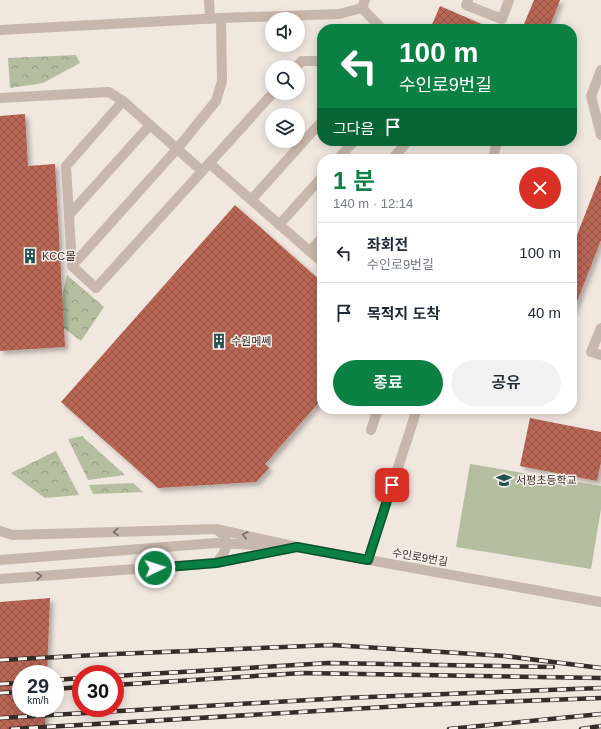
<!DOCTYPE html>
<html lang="ko">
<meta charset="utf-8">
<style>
body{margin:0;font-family:Arial,"Noto Sans KR",sans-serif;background:#f2f2f3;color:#1f2937;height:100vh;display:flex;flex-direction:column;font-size:15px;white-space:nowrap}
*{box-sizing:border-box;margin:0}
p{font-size:13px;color:#747a83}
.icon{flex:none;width:22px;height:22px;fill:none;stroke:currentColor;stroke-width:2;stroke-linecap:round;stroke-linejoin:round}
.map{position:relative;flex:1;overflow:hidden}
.sheet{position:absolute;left:317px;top:154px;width:260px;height:260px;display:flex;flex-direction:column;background:#fff;border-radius:16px;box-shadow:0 2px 10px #0003}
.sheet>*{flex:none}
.hud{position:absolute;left:317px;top:24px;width:260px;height:122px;border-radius:16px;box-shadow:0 2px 10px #0003;background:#0b8043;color:#fff;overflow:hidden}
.fabs{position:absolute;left:265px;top:12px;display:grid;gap:8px}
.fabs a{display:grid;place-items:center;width:40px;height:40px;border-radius:50%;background:#fff;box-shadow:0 2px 10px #0003;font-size:20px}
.speed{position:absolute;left:12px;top:665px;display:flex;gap:8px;font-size:20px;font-weight:700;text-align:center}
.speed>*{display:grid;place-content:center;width:52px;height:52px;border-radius:50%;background:#fff;box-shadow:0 2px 10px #0003;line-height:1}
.speed small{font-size:10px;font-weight:400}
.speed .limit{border:6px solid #d22;background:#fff;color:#111}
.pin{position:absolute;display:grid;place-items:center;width:34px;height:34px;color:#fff;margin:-17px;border-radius:8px;box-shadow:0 2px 6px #0006}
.me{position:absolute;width:44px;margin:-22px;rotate:86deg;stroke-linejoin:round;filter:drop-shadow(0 0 3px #0008)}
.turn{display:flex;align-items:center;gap:14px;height:84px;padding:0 16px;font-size:18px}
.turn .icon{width:52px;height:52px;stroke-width:2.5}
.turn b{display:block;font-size:28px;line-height:34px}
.then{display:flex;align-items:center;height:38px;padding:0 16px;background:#0003;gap:8px;font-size:15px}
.round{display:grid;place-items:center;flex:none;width:42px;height:42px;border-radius:21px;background:#f2f2f3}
.head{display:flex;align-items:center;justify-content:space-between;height:68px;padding:0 16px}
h1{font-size:24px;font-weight:600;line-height:30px;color:#0b8043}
.action{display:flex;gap:8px;margin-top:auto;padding:8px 16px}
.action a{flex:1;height:46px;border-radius:24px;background:#0b8043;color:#fff;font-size:16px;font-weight:600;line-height:46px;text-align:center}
.action a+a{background:#f2f2f3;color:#1f2937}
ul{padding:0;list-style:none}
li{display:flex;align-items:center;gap:12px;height:60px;padding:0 16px;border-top:1px solid #e0e1e3}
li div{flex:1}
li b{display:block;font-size:15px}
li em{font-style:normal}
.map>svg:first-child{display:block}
</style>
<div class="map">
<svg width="601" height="729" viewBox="0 0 601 729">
<defs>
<pattern id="forest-crowns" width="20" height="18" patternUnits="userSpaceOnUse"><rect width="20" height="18" fill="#b6bea0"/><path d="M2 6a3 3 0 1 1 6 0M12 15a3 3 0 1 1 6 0" fill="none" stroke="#959b83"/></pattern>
<pattern id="building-cross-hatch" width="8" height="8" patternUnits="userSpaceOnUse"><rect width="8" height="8" fill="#b96654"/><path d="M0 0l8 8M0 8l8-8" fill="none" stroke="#975446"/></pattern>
<filter id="shadow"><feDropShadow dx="3.5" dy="3.5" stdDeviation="2" flood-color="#0004"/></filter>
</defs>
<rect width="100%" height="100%" fill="#f0e7df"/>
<path fill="url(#forest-crowns)" d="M76 55 80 63 43 83 10 88 8 58Z
M67 275 104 307 81 341 56 322Z
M82 436 125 475 88 480 68 439Z
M56 451 79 495 45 498 11 473Z
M133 483 143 492 93 494 89 485Z"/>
<path fill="#b6bea0" d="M470 464 601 486V509L591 569 456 547Z"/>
<path fill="url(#building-cross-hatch)" filter="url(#shadow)" d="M534 0H560L549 29H522Z
M440 6 493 29H430Z
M25 114 28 166 55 164 65 347 0 351V116Z
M600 176H601V240L573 312H572V248Z
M235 205 322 282V399L265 464 269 468 256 482 158 488 61 402Z
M530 418 601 432V462L597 481 520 466Z
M50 598 47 674H21V708H46L45 729H0V602Z"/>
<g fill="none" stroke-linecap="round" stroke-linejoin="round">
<path stroke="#c7b7ac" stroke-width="10" d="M209 0 210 19
M365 0 362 8 382 29
M468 0 466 5 502 19 509 0
M0 30 221 18 339 14 362 8
M296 67 302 61H322
M601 70 591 96 601 135
M0 98 109 92 123 101 202 171
M123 101 66 166 72 266 96 288 273 93
M338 159 354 141
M392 159 408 141
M493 159 497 141
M209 163 322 262
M251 200 322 121
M69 215 150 125
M279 225 322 177
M310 251 322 238
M72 266 177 149 216 101 222 81 221 18
M601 328 591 352 601 355
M371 430 378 409
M0 531 13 535 216 529 297 547 601 602
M368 560 417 409
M216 563C223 556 230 545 224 536 222 533 219 531 216 529
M0 579 216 563 289 548"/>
<defs>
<path id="rail" d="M0 660 115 654 332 645 505 656 601 668
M115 676 329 663 553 667
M55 680 81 678
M0 684 21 683
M115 685 302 673 601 678
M55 689 81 687
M0 693 21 692
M0 718 344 698 601 688
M11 729 420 705 601 698
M449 729 601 714
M581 729 601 726"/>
</defs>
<use href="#rail" stroke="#362d2a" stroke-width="4.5"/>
<use href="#rail" stroke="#f8f1eb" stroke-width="3" stroke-dasharray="9" stroke-linecap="butt"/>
<path stroke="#c7b7ac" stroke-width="10" d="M0 560 216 543 297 547"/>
</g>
<defs><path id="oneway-chevron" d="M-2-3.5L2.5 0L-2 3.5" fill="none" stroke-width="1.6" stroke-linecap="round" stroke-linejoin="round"/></defs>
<g stroke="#776b64">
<use href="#oneway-chevron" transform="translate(116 532) rotate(178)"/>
<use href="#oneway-chevron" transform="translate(245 535) rotate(-167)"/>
<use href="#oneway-chevron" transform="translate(39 576) rotate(-4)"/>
</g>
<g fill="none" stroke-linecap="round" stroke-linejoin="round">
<defs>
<path id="route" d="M155 568 216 563 297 547 368 560 392 485"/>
</defs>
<use href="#route" stroke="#07532c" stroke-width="10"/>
<use href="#route" stroke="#0b8043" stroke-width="7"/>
</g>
<defs>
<symbol id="building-bare" viewBox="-9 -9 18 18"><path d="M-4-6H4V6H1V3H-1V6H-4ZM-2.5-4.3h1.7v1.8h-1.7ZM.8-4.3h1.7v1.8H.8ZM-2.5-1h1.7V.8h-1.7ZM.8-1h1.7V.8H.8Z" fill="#245353" stroke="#f8f1eb" stroke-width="2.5" paint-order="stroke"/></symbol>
<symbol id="school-bare" viewBox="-9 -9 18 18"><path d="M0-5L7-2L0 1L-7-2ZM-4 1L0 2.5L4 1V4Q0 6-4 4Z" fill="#245353" stroke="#f8f1eb" stroke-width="2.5" paint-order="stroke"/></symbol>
</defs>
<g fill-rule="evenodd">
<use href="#building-bare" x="19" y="245" width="22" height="22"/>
<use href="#building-bare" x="208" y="330" width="22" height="22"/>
<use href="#school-bare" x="493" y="469" width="22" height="22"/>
</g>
<g text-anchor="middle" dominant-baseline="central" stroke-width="3" stroke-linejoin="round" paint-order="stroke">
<g font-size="11" fill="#362d2a" stroke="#f8f1eb" text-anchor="start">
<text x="42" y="256">KCC몰</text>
<text x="231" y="341">수원메쎄</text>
<text x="516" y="480">서평초등학교</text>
</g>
<g font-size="11" fill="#362d2a" stroke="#f8f1eb">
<text transform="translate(420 557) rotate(10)">수인로9번길</text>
</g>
</g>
</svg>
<div class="fabs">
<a><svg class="icon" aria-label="sound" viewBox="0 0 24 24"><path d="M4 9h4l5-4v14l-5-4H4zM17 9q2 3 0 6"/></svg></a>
<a><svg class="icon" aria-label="search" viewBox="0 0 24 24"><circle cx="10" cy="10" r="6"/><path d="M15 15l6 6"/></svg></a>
<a><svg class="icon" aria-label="layers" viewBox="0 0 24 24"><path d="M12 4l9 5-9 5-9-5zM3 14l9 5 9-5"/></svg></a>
</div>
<div class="speed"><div>29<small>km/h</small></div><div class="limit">30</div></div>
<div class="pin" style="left:392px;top:485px;background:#d93025"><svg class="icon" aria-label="arrive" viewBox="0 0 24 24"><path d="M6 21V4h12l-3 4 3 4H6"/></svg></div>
<svg class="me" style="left:155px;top:568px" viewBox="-20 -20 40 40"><circle r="17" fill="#0b8043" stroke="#fff" stroke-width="3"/><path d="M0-11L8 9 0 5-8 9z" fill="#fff"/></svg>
<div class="hud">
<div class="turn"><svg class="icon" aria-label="left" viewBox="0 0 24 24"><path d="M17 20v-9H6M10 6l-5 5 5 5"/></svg><div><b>100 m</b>수인로9번길</div></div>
<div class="then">그다음<svg class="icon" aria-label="arrive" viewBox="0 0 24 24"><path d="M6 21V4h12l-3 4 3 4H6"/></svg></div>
</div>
<section class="sheet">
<div class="head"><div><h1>1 분</h1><p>140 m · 12:14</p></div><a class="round" style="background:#d93025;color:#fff"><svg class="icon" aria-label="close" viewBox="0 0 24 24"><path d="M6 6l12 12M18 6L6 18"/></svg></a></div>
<ul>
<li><svg class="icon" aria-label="left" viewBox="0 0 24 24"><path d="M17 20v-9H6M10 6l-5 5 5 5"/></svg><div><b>좌회전</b><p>수인로9번길</p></div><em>100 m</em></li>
<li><svg class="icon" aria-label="arrive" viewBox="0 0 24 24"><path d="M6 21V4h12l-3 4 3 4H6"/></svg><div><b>목적지 도착</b></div><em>40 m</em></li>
</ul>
<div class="action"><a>종료</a><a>공유</a></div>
</section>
</div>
